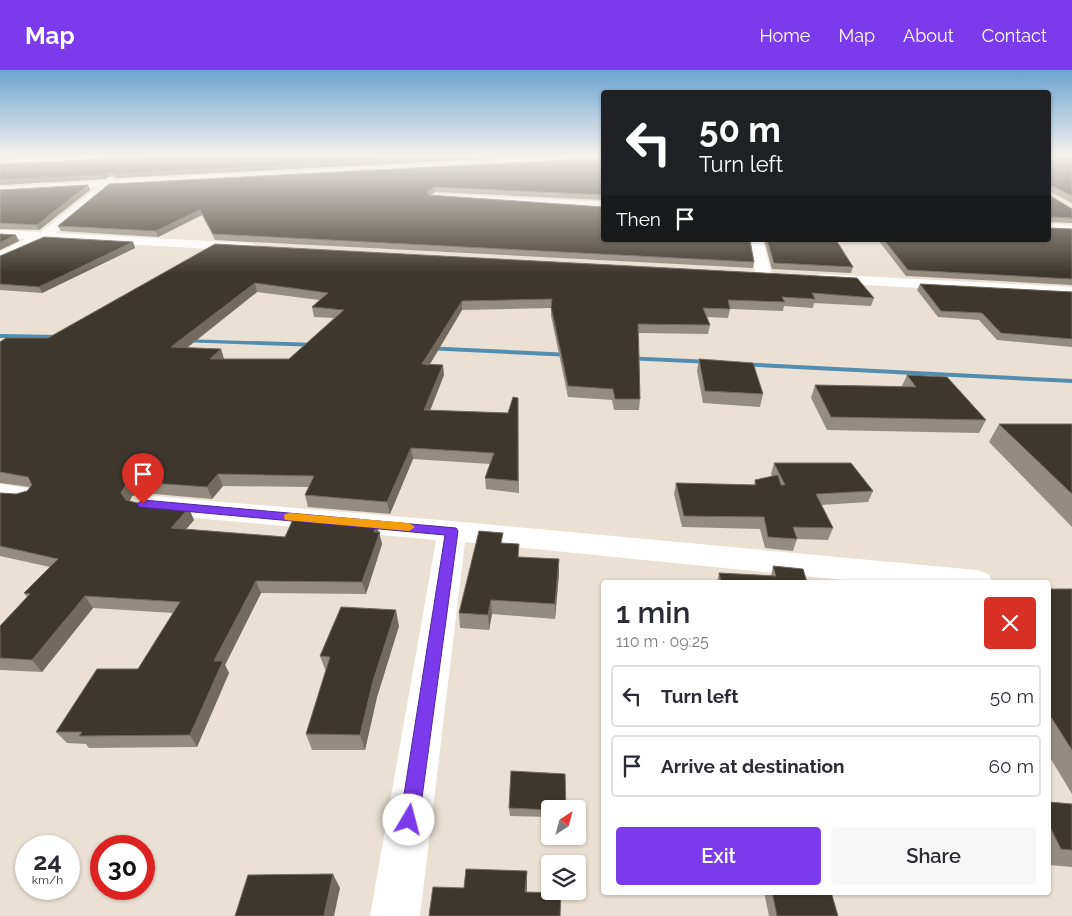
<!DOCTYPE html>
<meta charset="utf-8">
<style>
body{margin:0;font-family:Raleway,sans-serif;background:#f7f7f7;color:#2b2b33;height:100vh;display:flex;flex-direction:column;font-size:19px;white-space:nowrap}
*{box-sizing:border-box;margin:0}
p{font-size:16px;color:#7c7c81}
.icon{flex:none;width:28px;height:28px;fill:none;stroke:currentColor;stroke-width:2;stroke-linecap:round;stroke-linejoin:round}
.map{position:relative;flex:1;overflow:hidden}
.side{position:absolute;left:601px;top:510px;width:450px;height:315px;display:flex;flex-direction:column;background:#fff;border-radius:5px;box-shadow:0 1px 4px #0004}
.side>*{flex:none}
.guide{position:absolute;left:601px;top:20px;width:450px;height:152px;border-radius:5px;box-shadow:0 1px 4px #0004;background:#202124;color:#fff;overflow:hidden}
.needle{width:32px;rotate:36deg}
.controls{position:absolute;left:541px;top:730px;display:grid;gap:10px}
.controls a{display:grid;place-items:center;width:45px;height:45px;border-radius:5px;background:#fff;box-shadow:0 1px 4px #0004;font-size:25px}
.speed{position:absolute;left:15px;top:765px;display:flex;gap:10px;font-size:25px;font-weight:700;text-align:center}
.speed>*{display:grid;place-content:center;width:65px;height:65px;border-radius:50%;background:#fff;box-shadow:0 1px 4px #0004;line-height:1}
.speed small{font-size:12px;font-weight:400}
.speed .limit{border:8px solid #d22;background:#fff;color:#111}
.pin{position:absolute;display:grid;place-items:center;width:42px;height:42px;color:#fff;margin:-51px -21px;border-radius:50% 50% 50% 0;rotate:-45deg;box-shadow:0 0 5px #0007}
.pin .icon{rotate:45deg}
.me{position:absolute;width:55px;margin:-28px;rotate:8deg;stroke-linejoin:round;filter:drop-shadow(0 0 4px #0008)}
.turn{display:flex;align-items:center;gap:18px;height:105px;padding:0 15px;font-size:22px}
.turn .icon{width:65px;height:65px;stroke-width:2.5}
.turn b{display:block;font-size:35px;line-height:42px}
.then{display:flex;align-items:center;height:48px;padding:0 15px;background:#0003;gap:10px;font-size:19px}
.round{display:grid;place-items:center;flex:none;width:52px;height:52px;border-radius:5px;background:#f7f7f7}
.head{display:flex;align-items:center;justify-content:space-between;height:85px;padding:0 15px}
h1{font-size:30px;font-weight:600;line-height:38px}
.button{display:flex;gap:10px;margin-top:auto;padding:10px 15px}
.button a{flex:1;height:58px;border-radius:5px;background:#7c3aed;color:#fff;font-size:20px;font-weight:600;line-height:58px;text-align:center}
.button a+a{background:#f7f7f7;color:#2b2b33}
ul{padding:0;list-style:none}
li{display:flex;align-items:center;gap:15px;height:62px;margin:0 10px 8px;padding:0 5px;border:2px solid #e1e1e2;border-radius:5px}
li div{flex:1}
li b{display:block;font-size:19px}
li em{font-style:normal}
header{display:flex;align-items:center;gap:30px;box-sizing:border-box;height:70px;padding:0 25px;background:#7c3aed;color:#fff}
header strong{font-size:24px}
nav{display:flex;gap:28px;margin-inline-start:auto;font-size:18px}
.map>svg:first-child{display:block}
</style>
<header>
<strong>Map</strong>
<nav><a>Home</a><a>Map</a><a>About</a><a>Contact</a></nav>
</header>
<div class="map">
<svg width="1072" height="846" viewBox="0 0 1072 846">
<rect width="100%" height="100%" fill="#eae1d4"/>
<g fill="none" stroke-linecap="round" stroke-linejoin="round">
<path fill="#518db0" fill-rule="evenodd" d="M0 264 61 265 64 267 61 269 0 268Z
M181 269 319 273 323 275 319 277 179 272V270Z
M423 276 571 283 575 285 571 287 426 280 422 278Z
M623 286 711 290 715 292 711 294 626 290 622 288Z
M737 292 1072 309V313L740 296H737Z"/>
<path fill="#fff" fill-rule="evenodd" d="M115 85H185L181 88 0 97V91Z
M581 85H604V90L110 117 56 163 249 173 254 174 256 177 254 180 249 181 46 170 0 192V182L26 169 0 168V160L41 162 96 118 0 123V117L104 111 111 108 116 110Z
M435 124 604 132V140L431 129 429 127Z
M1049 154 1072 155V163L1049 162Z
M749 170H763L772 206 770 209H758L756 206Z
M821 204 1072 217V227L815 212 813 209 815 206Z
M0 414 34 419 38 425 34 431 24 434 0 432Z
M152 426 452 451 977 500 988 504 993 512H864L465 472 420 846H370L436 470 152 444 142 441 138 435 142 429Z"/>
</g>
<path fill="#948c80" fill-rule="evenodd" d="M180 85H559L116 108 110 106 104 109 0 115Z
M1049 85H1072V133L1049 121V125L1072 139V153L1050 152V158L1072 159V215L906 206 878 170H1049Z
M604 88V130L435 122 429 125 754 192 753 198 215 170 202 145 158 167 61 161 58 156Z
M88 115 90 120 39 160 0 159V120Z
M764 170H836L853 197 851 203 772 199Z
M133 172 135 178 42 223 0 220V186Z
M215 174 874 228 871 236 814 233 813 238 784 236 783 241 730 239 728 248 707 247 710 255 708 264 639 263 640 329 639 340H614L612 330 568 327 551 246V238L462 240 430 294 444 305 430 340 508 343 518 328 519 423 486 419 485 408 490 394 413 389 390 444 308 437 305 425 309 417 223 416 212 429 143 423 132 426 130 431 194 450 186 459 285 467 379 462 382 474 366 524 261 523 225 595 229 603 197 677 89 678 86 674 67 673 56 662 138 599 173 543 93 538 42 602 0 600V556L27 527 24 523 50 497 0 486V423L16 424 27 421 30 417 0 413V272L48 268ZM257 222 319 230 312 237 314 247 334 248 289 289H224L221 279 187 278Z
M920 214 1072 222V277L997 270 979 250 938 247 917 220Z
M699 289 763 324 760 337 703 333 697 301Z
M907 305 986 350 979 363 827 360 811 328 815 315 902 316Z
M999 354H1072V457L989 372Z
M774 393 873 421 868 432 821 435 833 458 828 470 797 469 793 481 765 478 760 459 682 457 674 424 676 413 754 415 755 410 772 406 771 404Z
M503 473 519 487 559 503 555 549 492 544 489 560 460 558 459 543Z
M773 496 807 512H717L719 503 771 506Z
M1049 519H1072V724L1049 686Z
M399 556 377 627 365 680H312L306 664 326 602 320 586Z
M1049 732 1072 734V797L1049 795Z
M509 738 550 739V747L510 746Z
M764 822H831L838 846H769Z"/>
<path fill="#726a5f" d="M0 85H70L0 89Z
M477 85H559L116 108 115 104Z
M109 102 110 106 104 109 0 115V110Z
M88 115 90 120 39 160 37 155Z
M435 117V122L427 127V122Z
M200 140 202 145 158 167 156 161Z
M16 165 19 171 0 180V173Z
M133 172 135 178 42 223 39 217Z
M255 213 257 222 175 287 171 277Z
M462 231V240L424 304 422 294Z
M221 279 224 289 214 299 210 289Z
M443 295 444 305 426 351 424 340Z
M411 378 413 389 390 444 387 432Z
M218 404 223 416 212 429 207 417Z
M137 412 143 423 132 426 127 435 121 423 126 415Z
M189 438 194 450 177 470 171 458Z
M377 455 382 474 366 524 362 512 374 462Z
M559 489V503L555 549V534Z
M256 511 261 523 225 595 229 603 197 677 190 665 214 591Z
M85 526 93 538 42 602 32 590Z
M491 530 492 544 489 560 488 545Z
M396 540 399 556 377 627 365 680 360 665 373 611Z
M527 801V818L526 838 525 822Z
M333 804 340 818 334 846H324Z"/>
<path fill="#3e372d" stroke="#726a5f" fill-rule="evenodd" d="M180 85H477L115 104 109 102 102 105 0 110V94Z
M1049 85H1072V126L1052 116 1049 117V125L1072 139V148L1052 147 1050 149V158L1072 159V209L908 200 884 170H1049Z
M604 88V125L435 117 427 122 429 125 604 137V170H750L754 192 213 164 200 140 156 161 58 156 109 114Z
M88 115 37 155 0 153V120Z
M0 164 16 165 0 173Z
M44 167 133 172 39 217 0 214V186Z
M767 170H836L853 197 774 193Z
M215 174 857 208 874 228 812 223 815 229 782 227 785 232 728 230 730 239 703 238 710 255 638 254 640 329H615L613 319 568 316 551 237 552 229 462 231 422 294 443 295 424 340 508 343 513 327 518 328V411L485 408 494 383 411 378 387 432 305 425 314 406 218 404 207 417 137 412 126 415 121 423 126 430 137 433 189 438 171 458 285 467 294 447 377 455 374 462H380L362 512 256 511 214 591H223L190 665 79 666 82 662H56L97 599H138L180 532 85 526 32 590 0 588V556L30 524 24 523 58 489 0 476V423L16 424 27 421 32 415 28 407 0 402V272L6 268H48ZM255 213 328 223 312 237 344 240 289 289H210L221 279 171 277Z
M920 214 1072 222V269L1001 263 982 243 941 241Z
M699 289 753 293 763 324 705 321Z
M907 305 947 307 986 350 831 347 815 315 916 317Z
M999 354H1072V424Z
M774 393H851L873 421 816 424 833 458 793 457 797 469 768 467 764 447 684 446 676 413 756 415 755 410 778 405 781 415H785Z
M479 461 503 463 501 473 519 474 518 487 559 489 555 534 491 530 488 545 459 543Z
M773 496 803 499 807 512H721L719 503 776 506Z
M1049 519H1072V680L1049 644V521H1051Z
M341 537 396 540 373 611 360 665 306 664 330 587 320 586Z
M511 701 565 704 566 739H550V740L509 738Z
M1049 732 1072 734V780L1061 779 1049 755Z
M466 799 527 801 525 822 561 823 560 846H429L433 817 464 818Z
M333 804 324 846H235L248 805Z
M772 822H831L838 846H777Z"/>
<linearGradient id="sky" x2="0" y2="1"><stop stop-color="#6ba4d2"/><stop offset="0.42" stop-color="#f6f2ec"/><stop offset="1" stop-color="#f6f2ec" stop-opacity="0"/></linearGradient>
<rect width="1072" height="204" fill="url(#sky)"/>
<path fill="#7c3aed" stroke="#51269a" d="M143 430 456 458 458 461 419 750 416 756 409 759 403 756 400 750 445 465 139 437 137 434Z"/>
<path fill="#f59e0b" d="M290 443 409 453 415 457 409 461 285 450 284 447 285 444Z"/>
</svg>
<div class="controls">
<a><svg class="needle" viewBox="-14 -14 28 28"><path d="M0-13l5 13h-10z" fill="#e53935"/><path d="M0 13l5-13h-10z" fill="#7c7c81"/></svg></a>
<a><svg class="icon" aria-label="layers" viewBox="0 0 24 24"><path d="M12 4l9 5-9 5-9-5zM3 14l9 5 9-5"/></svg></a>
</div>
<div class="speed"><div>24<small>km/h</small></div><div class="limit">30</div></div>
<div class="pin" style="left:143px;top:434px;background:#d93025"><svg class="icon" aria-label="arrive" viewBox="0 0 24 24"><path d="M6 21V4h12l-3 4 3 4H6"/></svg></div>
<svg class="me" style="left:409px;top:750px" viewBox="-20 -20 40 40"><circle r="19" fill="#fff"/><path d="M0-13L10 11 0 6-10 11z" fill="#7c3aed"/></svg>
<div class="guide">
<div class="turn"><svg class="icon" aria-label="left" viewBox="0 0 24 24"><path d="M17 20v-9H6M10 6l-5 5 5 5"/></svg><div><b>50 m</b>Turn left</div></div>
<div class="then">Then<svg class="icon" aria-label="arrive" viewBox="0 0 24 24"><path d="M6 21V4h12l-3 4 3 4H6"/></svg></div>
</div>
<section class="side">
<div class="head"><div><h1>1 min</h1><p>110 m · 09:25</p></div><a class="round" style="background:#d93025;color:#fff"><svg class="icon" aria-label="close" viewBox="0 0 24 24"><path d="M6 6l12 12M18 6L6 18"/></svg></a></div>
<ul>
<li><svg class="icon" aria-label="left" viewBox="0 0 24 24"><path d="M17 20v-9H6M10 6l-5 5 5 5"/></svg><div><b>Turn left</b></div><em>50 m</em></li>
<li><svg class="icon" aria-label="arrive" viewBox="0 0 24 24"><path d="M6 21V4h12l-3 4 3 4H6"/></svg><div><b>Arrive at destination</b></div><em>60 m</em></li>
</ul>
<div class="button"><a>Exit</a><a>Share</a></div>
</section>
</div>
